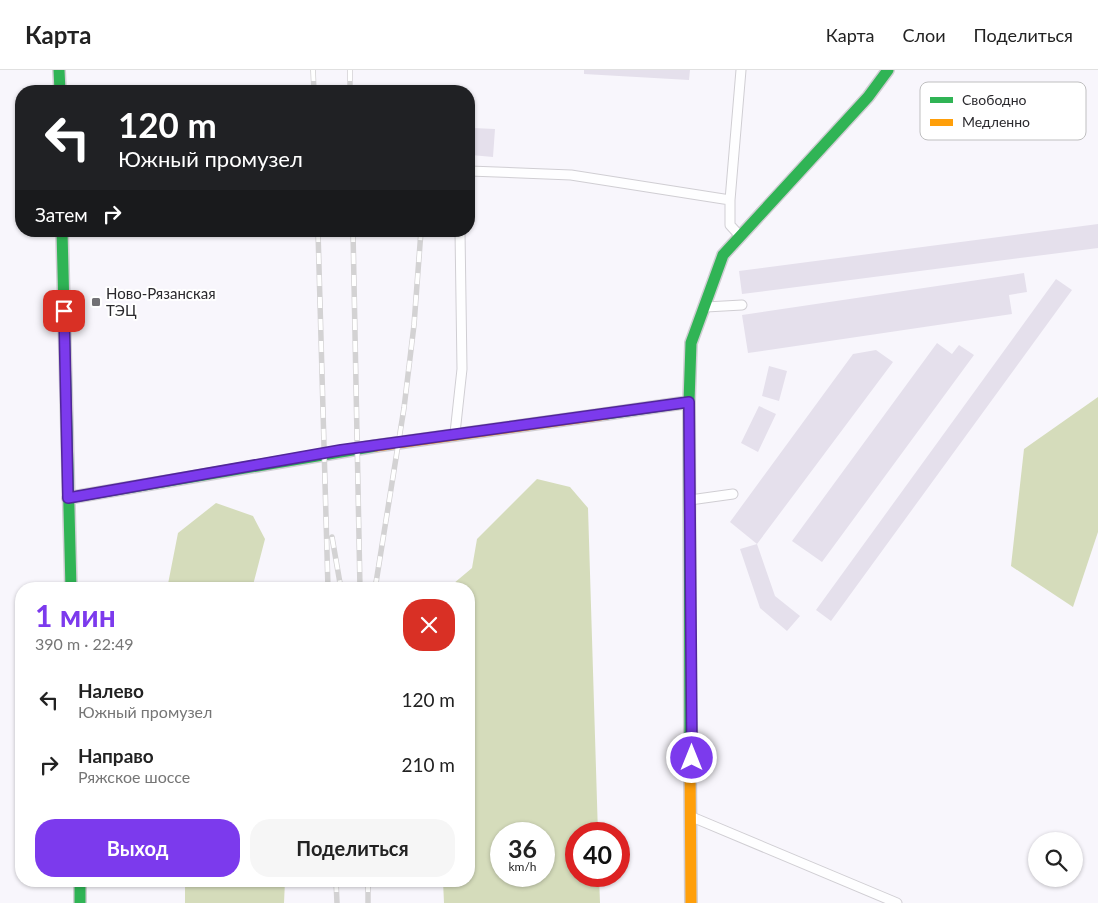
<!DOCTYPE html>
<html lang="ru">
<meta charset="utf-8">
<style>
body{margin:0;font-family:Lato,sans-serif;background:#f6f6f6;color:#222;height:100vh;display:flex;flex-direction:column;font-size:19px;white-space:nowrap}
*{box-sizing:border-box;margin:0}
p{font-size:16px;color:#767676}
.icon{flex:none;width:28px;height:28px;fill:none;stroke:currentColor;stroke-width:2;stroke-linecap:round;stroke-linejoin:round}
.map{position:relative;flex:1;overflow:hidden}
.panel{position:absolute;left:15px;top:512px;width:460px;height:305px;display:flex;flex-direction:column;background:#fff;border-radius:20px;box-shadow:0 1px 4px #0004}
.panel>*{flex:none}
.top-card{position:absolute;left:15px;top:15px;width:460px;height:152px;border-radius:20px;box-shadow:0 1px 4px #0004;background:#202124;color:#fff;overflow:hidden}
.controls{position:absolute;left:1028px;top:762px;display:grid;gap:10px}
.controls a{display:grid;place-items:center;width:55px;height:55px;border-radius:50%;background:#fff;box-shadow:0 1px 4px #0004;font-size:25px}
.speed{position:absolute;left:490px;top:752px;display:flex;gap:10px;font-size:25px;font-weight:700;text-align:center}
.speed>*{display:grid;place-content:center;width:65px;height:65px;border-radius:50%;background:#fff;box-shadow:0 1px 4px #0004;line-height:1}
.speed small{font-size:12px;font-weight:400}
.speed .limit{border:8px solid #d22;background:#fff;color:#111}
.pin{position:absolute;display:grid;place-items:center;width:42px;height:42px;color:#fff;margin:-21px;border-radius:10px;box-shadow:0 2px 8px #0006}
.me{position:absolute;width:55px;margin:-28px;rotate:0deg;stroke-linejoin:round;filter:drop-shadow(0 0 4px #0008)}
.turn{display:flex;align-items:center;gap:18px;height:105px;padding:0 20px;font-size:22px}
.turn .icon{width:65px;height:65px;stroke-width:2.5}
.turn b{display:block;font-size:35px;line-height:42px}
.then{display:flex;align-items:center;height:48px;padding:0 20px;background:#0003;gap:10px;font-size:19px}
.round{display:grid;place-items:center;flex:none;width:52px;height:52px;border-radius:20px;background:#f6f6f6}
.summary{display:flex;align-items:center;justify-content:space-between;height:85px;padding:0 20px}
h1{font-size:30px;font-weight:700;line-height:38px;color:#7c3aed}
.action{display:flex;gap:10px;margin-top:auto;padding:10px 20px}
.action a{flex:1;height:58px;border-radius:20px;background:#7c3aed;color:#fff;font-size:20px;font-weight:700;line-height:58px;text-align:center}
.action a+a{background:#f6f6f6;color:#222}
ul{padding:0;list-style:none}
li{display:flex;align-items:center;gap:15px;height:65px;padding:0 20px}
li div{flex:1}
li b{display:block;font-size:19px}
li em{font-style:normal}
header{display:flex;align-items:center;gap:30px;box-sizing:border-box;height:70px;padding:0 25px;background:#fff;border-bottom:1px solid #e0e0e0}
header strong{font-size:24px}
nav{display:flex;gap:28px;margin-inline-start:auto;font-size:18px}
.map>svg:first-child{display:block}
</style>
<header>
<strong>Карта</strong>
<nav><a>Карта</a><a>Слои</a><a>Поделиться</a></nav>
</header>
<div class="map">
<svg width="1098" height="833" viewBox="0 0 1098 833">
<rect width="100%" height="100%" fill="#f8f6fc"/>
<path fill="#d5dcbb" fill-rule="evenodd" d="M1098 327V462L1073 537 1011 496 1024 379Z
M537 409 570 417 588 438 598 764H576V806H599L600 833H444L443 811H469V519H447L472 498 477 469ZM501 764H544V806H501Z
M216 433 253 446 265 469 252 519H167L178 463Z
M185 811H285L284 833H185Z"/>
<path fill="#e5e0ec" d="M584 0H690L689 10 584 4Z
M473 58 495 59 493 87 471 85Z
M1098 154V178L742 224 739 201Z
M1024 203 1027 222 1009 225 1012 244 748 283 742 245Z
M1056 209 1072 220 831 551 816 540Z
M937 273 952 284 959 275 974 285 822 492 792 471Z
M876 280 893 292 757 474 730 452 853 284Z
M769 296 787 301 779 331 762 326Z
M759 336 776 344 758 382 741 373Z
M757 474 775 526 800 546 787 561 760 538 740 479Z"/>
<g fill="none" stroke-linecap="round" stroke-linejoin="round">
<defs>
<path id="lane" d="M469 101 571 105 730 130
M740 166 730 155V130L741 0
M706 237 742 235
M455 363 462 299 460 161
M690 430 733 424
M692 747 897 833"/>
<path id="fast" d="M59 0 60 21
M62 161 71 519
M689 332 691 273 723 185 868 27 888 0
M606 344 689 332 690 695
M68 428 376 376
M80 811V833"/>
<path id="slow" d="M376 376 606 344
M690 695 691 833"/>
</defs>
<use href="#lane" stroke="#d0ced3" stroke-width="11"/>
<use href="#fast" stroke="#d0ced3" stroke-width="14"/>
<use href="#slow" stroke="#d0ced3" stroke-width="14"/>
<use href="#lane" stroke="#fefeff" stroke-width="9"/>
<use href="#fast" stroke="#30b455" stroke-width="11"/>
<use href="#slow" stroke="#ff9f0a" stroke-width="11"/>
<defs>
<path id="rail" d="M313 0 314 21
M350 0V21
M318 161 328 519
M353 161 360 519
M332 467 341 519
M375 519 404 338 414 255 421 161
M336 811 337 833
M368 811V833"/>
</defs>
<use href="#rail" stroke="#d3d2d3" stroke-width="5.5"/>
<use href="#rail" stroke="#fff" stroke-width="4" stroke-dasharray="11" stroke-linecap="butt"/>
</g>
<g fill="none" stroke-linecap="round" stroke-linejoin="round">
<defs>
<path id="route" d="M64 241 68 428 341 380 689 332 692 688"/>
</defs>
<use href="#route" stroke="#51269a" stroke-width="12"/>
<use href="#route" stroke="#7c3aed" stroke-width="9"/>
</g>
<rect fill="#727175" stroke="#fff" stroke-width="2" x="91" y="227" width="10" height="10" rx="2.5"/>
<g text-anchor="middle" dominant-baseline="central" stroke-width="4" stroke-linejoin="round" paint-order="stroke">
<g font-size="15" fill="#2a292d" stroke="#fff" text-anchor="start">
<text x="106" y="223">Ново-Рязанская<tspan x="106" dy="17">ТЭЦ</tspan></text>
</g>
</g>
<rect x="920" y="12" width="166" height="58" rx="8" fill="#fff" stroke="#bfbfc0" stroke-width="1"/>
<rect x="930" y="27" width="23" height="6" fill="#30b455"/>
<rect x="930" y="49" width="23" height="7" fill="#ff9f0a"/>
<g font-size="14" fill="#2a292d">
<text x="962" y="35">Свободно</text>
<text x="962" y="57">Медленно</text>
</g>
</svg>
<div class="controls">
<a><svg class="icon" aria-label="search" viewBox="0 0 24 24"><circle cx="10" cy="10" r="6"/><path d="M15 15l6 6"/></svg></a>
</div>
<div class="speed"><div>36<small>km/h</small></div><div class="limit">40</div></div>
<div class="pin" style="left:64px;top:241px;background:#d93025"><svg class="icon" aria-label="arrive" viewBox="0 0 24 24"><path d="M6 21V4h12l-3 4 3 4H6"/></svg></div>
<svg class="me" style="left:692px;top:688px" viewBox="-20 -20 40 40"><circle r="17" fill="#7c3aed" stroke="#fff" stroke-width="3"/><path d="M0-11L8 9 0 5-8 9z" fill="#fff"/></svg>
<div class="top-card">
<div class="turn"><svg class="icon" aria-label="left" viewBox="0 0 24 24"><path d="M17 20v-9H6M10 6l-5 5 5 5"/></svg><div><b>120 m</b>Южный промузел</div></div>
<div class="then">Затем<svg class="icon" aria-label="right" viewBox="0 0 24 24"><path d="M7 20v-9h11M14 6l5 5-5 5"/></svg></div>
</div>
<section class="panel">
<div class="summary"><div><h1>1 мин</h1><p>390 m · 22:49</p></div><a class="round" style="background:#d93025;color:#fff"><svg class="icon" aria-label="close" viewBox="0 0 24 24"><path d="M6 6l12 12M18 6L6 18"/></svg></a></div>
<ul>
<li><svg class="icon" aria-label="left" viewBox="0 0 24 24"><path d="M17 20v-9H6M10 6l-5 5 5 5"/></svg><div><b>Налево</b><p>Южный промузел</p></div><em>120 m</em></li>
<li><svg class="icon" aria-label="right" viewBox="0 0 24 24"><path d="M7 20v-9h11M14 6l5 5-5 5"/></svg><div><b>Направо</b><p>Ряжское шоссе</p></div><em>210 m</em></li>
</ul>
<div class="action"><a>Выход</a><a>Поделиться</a></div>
</section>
</div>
